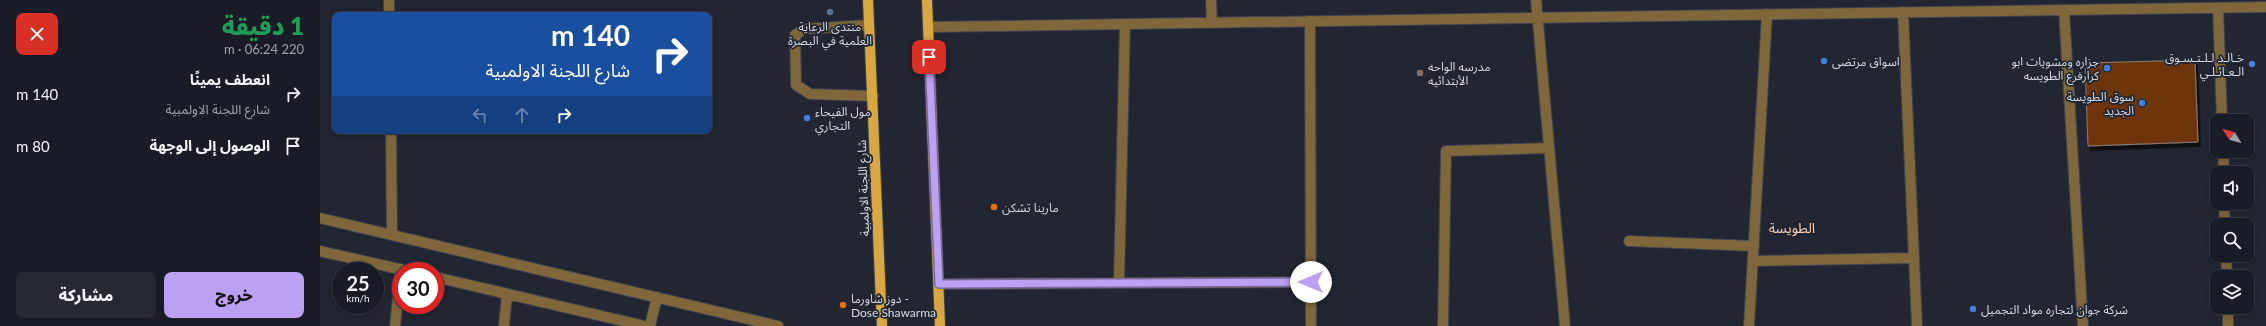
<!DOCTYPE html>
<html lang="ar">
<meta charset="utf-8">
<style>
body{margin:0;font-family:Lato,"Noto Sans Arabic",sans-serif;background:#262932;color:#f1f3f6;direction:rtl;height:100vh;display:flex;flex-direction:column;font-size:15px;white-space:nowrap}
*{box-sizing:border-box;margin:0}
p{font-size:13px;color:#9fa1a7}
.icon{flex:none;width:22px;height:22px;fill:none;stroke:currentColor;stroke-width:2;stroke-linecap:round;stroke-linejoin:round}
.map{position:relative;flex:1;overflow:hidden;direction:ltr}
.drawer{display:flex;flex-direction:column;background:#191c26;width:320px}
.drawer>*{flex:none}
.top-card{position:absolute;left:12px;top:12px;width:380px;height:122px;border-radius:8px;box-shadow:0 2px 6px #0003,0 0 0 1px #373a43;direction:rtl;background:#1a4fa0;color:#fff;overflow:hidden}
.needle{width:26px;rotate:307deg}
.tools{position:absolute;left:1890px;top:114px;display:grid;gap:8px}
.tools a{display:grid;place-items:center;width:44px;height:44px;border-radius:8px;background:#191c26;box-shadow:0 2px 6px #0003,0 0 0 1px #373a43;font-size:20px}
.speed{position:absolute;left:12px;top:262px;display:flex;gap:8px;font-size:20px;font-weight:700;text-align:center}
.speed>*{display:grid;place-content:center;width:52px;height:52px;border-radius:50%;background:#191c26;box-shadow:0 2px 6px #0003,0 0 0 1px #373a43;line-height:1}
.speed small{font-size:10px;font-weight:400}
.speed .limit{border:6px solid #d22;background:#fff;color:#111}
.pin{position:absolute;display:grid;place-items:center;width:34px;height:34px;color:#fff;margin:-17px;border-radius:8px;box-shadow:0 2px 6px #0006}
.me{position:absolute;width:44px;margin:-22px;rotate:270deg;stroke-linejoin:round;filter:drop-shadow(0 0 3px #0008)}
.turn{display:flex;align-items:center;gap:14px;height:84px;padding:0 16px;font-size:18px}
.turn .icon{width:52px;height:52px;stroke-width:2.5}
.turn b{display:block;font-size:28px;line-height:34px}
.lanes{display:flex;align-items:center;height:38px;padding:0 16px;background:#0003;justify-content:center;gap:20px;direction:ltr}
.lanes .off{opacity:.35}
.round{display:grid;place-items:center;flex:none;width:42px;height:42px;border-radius:8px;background:#262932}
.head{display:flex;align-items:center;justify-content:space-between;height:68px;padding:0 16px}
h1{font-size:24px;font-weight:800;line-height:30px;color:#1e9e55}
.cta{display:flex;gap:8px;margin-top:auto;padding:8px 16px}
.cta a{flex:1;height:46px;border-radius:8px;background:#bca0f2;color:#111;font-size:16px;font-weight:800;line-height:46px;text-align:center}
.cta a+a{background:#262932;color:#f1f3f6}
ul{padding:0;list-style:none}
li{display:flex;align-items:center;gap:12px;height:52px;padding:0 16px}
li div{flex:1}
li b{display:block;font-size:15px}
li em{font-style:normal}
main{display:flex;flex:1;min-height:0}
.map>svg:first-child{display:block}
</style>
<main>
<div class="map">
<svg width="1946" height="326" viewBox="0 0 1946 326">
<defs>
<filter id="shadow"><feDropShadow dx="2.5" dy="4.5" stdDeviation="0" flood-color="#0009"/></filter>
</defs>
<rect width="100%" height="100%" fill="#212632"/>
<path fill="#6e3611" stroke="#8c7c74" filter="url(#shadow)" d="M1875 60 1878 142 1768 146 1765 63Z"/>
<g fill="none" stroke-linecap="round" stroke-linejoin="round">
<defs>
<path id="minor" d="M69 0V15
M891 0 892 23
M1216 0 1245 326
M1898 8 1902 121
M1744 10 1763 326
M1583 12 1597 326
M990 21 991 326
M549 25 484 29 475 35 476 85 490 94 553 96
M608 27 1946 7
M71 131 72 235
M1903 151 1904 173
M1904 203 1905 225
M0 218 458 326
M1309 241 1434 246
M0 251 88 271
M1906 255 1907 277
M1433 261 1594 258
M115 277 325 326
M799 283 805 24
M619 284 991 282
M1908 307V326
M75 326 81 269
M184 326 187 294
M330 326 337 297
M1123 326 1126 151 1229 148
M1429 326 1447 14"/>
<path id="major" d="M548 0 562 326
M607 0 620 326"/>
</defs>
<use href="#minor" stroke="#3e434e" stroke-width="12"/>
<use href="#major" stroke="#3e434e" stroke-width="12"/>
<use href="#minor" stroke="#7f673b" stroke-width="10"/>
<use href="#major" stroke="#d8a742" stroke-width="10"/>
</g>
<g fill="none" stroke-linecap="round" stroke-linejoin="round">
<defs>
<path id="route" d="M609 57 619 284 991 282"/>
</defs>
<use href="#route" stroke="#7a689d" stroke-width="10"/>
<use href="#route" stroke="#bca0f2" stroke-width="7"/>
</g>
<circle fill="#5c6f8a" stroke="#212632" stroke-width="1.5" cx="510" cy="12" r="4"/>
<g fill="#3f7fe0" stroke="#212632" stroke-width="1.5">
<circle cx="1504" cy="61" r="4"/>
<circle cx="1932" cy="64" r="4"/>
<circle cx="1787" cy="68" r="4"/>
<circle cx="1822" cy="103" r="4"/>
<circle cx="487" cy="118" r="4"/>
<circle cx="1653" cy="309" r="4"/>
</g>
<circle fill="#8d6e63" stroke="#212632" stroke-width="1.5" cx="1100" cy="73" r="4"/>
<g fill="#e8710a" stroke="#212632" stroke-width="1.5">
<circle cx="674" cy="207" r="4"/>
<circle cx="523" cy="305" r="4"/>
</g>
<g text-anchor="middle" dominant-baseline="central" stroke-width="3.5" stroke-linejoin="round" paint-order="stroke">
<g font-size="12" fill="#d6dae2" stroke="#212632" text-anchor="start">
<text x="510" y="26" text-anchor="middle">منتدى الرعاية<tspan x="510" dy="14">العلمية في البصرة</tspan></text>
<text x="1924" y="57" text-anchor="end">خـالـد لـلـتـسـوق<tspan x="1924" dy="14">الـعـائـلـي</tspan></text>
<text x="1512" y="61">اسواق مرتضى</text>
<text x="1779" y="61" text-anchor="end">جزاره ومشويات ابو<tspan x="1779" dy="14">كرارفرع الطويسه</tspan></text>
<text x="1108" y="66">مدرسه الواحه<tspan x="1108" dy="14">الأبتدائيه</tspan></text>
<text x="1814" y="96" text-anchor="end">سوق الطويسة<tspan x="1814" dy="14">الجديد</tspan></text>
<text x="495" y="111">مول الفيحاء<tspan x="495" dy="14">التجاري</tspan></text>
<text x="682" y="207">مارينا تشكن</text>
<text x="531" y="298">دوز شاورما -<tspan x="531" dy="14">Dose Shawarma</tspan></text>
<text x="1661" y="309">شركة جوان لتجاره مواد التجميل</text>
</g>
<g font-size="12" fill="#d6dae2" stroke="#212632">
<text transform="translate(543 188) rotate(-92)">شارع اللجنة الاولمبية</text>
</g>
<g font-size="14" fill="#f7cfb1" stroke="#212632">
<text x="1472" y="227">الطويسة</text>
</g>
</g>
</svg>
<div class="tools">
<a><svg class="needle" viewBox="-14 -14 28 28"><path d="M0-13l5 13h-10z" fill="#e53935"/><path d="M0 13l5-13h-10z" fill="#9fa1a7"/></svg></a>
<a><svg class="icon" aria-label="sound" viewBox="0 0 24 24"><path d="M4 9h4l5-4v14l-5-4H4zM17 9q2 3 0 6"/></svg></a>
<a><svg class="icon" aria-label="search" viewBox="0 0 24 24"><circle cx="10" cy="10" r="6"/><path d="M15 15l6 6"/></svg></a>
<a><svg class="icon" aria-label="layers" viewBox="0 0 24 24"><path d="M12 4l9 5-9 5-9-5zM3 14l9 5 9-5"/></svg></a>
</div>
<div class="speed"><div>25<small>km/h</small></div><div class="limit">30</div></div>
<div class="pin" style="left:609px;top:57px;background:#d93025"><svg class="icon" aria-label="arrive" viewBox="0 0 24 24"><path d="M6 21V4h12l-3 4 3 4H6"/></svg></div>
<svg class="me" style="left:991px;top:282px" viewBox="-20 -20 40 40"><circle r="19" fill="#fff"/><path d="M0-13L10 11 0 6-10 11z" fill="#bca0f2"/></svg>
<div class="top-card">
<div class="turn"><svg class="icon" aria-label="right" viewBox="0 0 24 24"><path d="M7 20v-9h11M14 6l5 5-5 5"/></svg><div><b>140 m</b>شارع اللجنة الاولمبية</div></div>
<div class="lanes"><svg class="icon off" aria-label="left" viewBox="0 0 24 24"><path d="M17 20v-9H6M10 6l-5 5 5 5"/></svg><svg class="icon off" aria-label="ahead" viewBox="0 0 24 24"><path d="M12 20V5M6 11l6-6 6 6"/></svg><svg class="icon" aria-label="right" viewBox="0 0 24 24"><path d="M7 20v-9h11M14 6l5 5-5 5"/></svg></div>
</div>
</div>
<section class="drawer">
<div class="head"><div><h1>1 دقيقة</h1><p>220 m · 06:24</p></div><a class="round" style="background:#d93025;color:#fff"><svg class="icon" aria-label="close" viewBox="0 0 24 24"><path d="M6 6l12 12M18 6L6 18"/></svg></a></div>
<ul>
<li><svg class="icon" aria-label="right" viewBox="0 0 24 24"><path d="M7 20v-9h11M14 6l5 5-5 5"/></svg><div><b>انعطف يمينًا</b><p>شارع اللجنة الاولمبية</p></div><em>140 m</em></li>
<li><svg class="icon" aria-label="arrive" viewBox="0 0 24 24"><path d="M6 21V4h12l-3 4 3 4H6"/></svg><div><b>الوصول إلى الوجهة</b></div><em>80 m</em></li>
</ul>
<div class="cta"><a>خروج</a><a>مشاركة</a></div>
</section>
</main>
